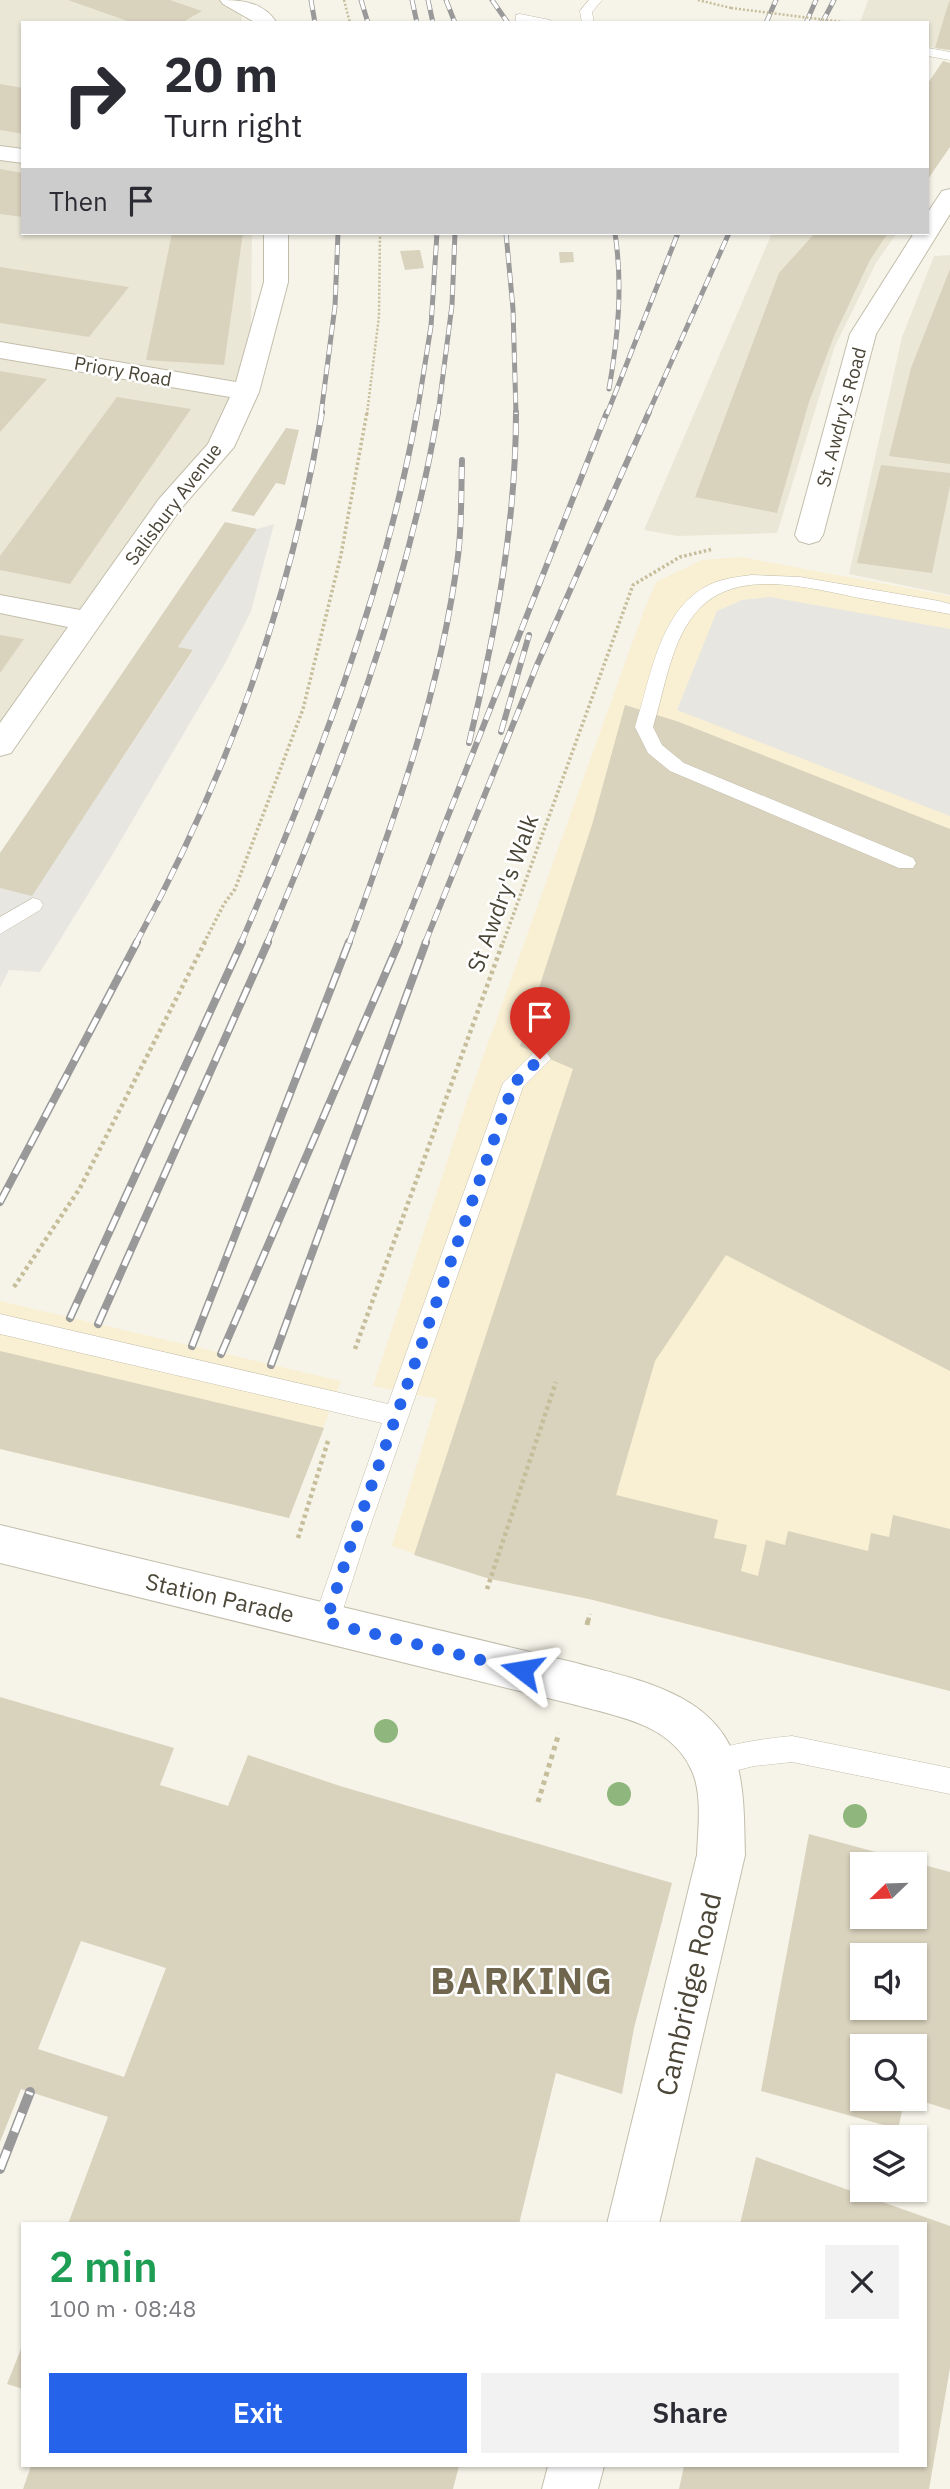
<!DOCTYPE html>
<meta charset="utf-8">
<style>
body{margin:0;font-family:"IBM Plex Sans",sans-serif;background:#f2f2f3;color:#2b2b33;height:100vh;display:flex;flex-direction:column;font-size:26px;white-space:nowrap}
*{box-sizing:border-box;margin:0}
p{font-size:23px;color:#7c7c81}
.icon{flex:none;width:38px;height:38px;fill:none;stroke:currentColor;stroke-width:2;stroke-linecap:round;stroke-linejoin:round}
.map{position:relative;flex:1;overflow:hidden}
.panel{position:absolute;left:21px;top:2222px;width:906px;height:245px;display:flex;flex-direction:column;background:#fff;border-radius:0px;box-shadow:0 2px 5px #0004}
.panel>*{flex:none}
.guide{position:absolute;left:21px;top:21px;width:908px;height:214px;border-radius:0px;box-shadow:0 2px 5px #0004;background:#fff;color:#2b2b33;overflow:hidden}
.needle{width:46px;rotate:247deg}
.fabs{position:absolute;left:850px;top:1852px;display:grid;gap:14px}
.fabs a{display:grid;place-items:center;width:77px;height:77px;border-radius:0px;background:#fff;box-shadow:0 2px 5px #0004;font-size:35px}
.pin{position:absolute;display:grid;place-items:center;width:60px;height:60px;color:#fff;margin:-72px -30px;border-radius:50% 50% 50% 0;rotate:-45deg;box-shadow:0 0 7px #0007}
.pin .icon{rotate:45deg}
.me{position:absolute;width:77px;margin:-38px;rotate:284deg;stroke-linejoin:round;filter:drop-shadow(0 0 5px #0008)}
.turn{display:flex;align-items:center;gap:24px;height:147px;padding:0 28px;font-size:32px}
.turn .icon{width:91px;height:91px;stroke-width:2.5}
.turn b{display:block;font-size:49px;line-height:60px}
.then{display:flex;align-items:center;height:66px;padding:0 28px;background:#0003;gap:14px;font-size:26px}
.round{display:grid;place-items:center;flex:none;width:74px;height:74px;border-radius:0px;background:#f2f2f3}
.summary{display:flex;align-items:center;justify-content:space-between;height:119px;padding:0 28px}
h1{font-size:42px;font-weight:600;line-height:52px;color:#1e9e55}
.cta{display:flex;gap:14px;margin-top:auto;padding:14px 28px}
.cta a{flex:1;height:80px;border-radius:0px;background:#2563eb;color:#fff;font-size:28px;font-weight:600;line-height:80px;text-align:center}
.cta a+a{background:#f2f2f3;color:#2b2b33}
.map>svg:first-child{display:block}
</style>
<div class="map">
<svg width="950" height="2489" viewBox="0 0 950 2489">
<rect width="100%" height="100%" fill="#f6f4e9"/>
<path fill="#ebe7d7" d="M0 0H241L242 23H23V233H252L250 402 0 732Z
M868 0H950V50L928 47V23H860Z
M772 233H897L876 263 835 346 777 533 677 536 644 530Z
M950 255V595L849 574 902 337 934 256Z"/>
<path fill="#f9efd3" d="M741 557 950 596V1691L589 1599 490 1579 392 1546 437 1399 373 1386 465 1107 643 613 656 582 702 560Z
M0 1301 341 1381 289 1518 0 1449Z"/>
<path fill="#e7e6e1" d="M274 524 251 611 227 660 111 857 40 972 9 970 0 988V888L32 895 193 651 178 647 257 529Z
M770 597 950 629V816L677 710 717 611 742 600Z"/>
<path fill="#d9d2bd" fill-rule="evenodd" d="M68 0H170L202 11 181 23H133Z
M950 0V50L935 48 947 8Z
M943 61 950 63V147L928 179V83Z
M0 84 23 88V134L0 130Z
M0 169 23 173V217L0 214Z
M172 233H243L224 365 146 360Z
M815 233H888L870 260 834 336 809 402 777 513 695 497 779 273Z
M420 250 424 268 405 270 400 251Z
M559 252H573L574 262 560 263Z
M0 267 103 283 129 287 89 337 0 323Z
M950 269V464L889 456 911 368Z
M0 371 47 379 0 432Z
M117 397 191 409 70 584 0 570V556Z
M286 428 299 430 285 485 276 483 254 516 231 511Z
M881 465 950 473V486L932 573 857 563Z
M225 522 257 529 178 647 193 650 32 896 0 888V853Z
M0 635 24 639 0 673Z
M625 705 679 722 950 829V1371L726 1255 655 1361 616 1495 718 1520 714 1538 747 1545 741 1571 758 1576 766 1540 785 1545 788 1531 868 1551 871 1533 889 1537 893 1515 950 1529V1691L589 1599 490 1579 414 1555 573 1069 520 1046 592 825Z
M0 1351 324 1428 289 1518 0 1449Z
M0 1697 174 1748 160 1785 228 1806 248 1755 340 1786 672 1883 634 2028 622 2094 556 2073 519 2224H68L108 2117 21 2089 0 2142ZM81 1941 166 1968 124 2077 38 2049Z
M809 1834 950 1872V2110L915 2099V2046H863V2098H905L898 2129 761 2091ZM863 1864H915V1916H863ZM863 1955H915V2007H863Z
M756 2157 950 2226V2368L929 2489H679L684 2466H926V2224H740Z
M23 2344V2389L7 2384Z
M31 2466H459L453 2489H23Z"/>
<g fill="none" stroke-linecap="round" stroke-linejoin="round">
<defs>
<path id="service" d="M589 0H602L592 12 594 23H582L580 11Z
M520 14 550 20 552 23 516 21V15Z
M928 48 950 52V60L928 56Z
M752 575 800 577 939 601 950 604V614C922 609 894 604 865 599 816 590 741 566 700 608 671 637 665 689 653 727L662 745 684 763 913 858 916 863 913 868H899L670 771 648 753 635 727C650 682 658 613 705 587 719 579 736 577 752 575Z
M33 898 40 900 43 905 40 910 0 934V917Z
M540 1051 547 1053 551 1059 523 1087 366 1538 339 1622 335 1630 326 1634 317 1630 313 1622 382 1423 0 1334V1314L388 1404 503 1083 533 1053Z
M792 1736 950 1768V1794L792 1762 754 1766 714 1776 704 1772 700 1763 704 1754C732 1743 762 1739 792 1736Z"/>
<path id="minor" d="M220 0C243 0 263 2 277 23H256L223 4Z
M0 146 23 149V163L0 160Z
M950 189V214L876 334 823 535 819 541 809 544 799 541 795 535 850 334 914 233H928V212L942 191Z
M264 233H288V282L259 392 234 447 179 511 11 753 0 756V723L68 627 0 613V595L80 610 159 499 208 444 230 397 0 358V342L236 382 264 282Z
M0 1525 572 1662C634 1679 717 1692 737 1764 745 1794 744 1824 745 1855L659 2224H607L697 1855C698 1829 703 1793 691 1769 670 1723 615 1716 572 1704L0 1563Z
M548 2466H604L598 2489H542Z"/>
</defs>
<use href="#service" stroke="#c3beab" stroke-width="1"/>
<use href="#minor" stroke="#c3beab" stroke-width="2"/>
<path stroke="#c6bd9a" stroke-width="2.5" stroke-dasharray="2 2" stroke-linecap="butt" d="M344 0 350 23
M698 0 731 8
M367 414 379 316 380 233"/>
<path stroke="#c6bd9a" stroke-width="3.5" stroke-dasharray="2.5 2.5" stroke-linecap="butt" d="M204 943 224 904 235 889 303 709 341 555 367 412
M503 943 633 585 680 557 713 549"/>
<path stroke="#c6bd9a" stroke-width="4.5" stroke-dasharray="3.5 3.5" stroke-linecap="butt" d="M14 1287 80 1188 205 942
M355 1349 503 942
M298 1538 328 1441
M487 1589 556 1382
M588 1621 590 1614"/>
<path stroke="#c6bd9a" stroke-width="5" stroke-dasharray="4.5 4.5" stroke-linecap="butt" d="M587 1625 588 1620
M538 1802 559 1733"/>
<use href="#service" fill="#fff" fill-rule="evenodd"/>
<use href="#minor" fill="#fff" fill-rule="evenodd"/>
<defs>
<path id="rail-far3" d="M311 0 315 23
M361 0 368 23
M412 0 417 23
M428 0 433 23
M446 0 455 23
M492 0 508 23
M766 23 776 0
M806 23 816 0
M822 23 834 0
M506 233 513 309 516 414
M609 389C618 337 623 286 615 233
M321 414 335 306 338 233
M417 414 431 326 437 233
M438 414 452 305 455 233
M607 414 678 233
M648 414 729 233"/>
<path id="rail-far2" d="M501 732 529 635
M469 743C495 634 516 525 516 412
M136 943C227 777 291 599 322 412
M241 943C314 773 384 596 417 412
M267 943C339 772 407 596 438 412
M349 943C395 817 441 690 458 556 462 524 461 492 462 460
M398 943 607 412
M425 943 537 665 649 412"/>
<path id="rail-far1" d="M0 1202 137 942
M70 1318 242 942
M98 1324 268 942
M192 1346 349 942
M221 1354 399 942
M271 1365 426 942"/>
<path id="rail" d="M0 2169 30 2092"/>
</defs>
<use href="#rail-far3" stroke="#999" stroke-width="5"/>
<use href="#rail-far2" stroke="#999" stroke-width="6"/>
<use href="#rail-far1" stroke="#999" stroke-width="8"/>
<use href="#rail" stroke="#999" stroke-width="10"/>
<use href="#rail-far3" stroke="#fff" stroke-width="3.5" stroke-dasharray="10" stroke-linecap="butt"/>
<use href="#rail-far2" stroke="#fff" stroke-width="4.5" stroke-dasharray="12" stroke-linecap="butt"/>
<use href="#rail-far1" stroke="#fff" stroke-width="5" stroke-dasharray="16" stroke-linecap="butt"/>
<use href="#rail" stroke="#fff" stroke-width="7" stroke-dasharray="20" stroke-linecap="butt"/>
<path stroke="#c6bd9a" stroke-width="2.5" stroke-dasharray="2 2" stroke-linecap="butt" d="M731 8 850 23"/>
</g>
<g fill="#8fb67c">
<circle cx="386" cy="1731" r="12"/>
<circle cx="619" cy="1794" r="12"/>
<circle cx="855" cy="1816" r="12"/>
</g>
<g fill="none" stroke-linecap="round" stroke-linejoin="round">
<path stroke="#2563eb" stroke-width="12" stroke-dasharray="0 21.6" d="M522 1670 326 1622 353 1538 514 1083 540 1059"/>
</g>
<g text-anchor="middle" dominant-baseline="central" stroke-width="5" stroke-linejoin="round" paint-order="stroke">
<g font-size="19" fill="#4b4637" stroke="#fff">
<text transform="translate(123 371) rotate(10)">Priory Road</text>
<text transform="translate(841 417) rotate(-75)">St. Awdry's Road</text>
<text transform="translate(173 504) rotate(-53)">Salisbury Avenue</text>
</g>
<g font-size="23" fill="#4b4637" stroke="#fff">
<text transform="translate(502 893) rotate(-70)">St Awdry's Walk</text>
<text transform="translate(220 1597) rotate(13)">Station Parade</text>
</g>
<g font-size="28" fill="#4b4637" stroke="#fff">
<text transform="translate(688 1994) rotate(-77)">Cambridge Road</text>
</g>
<g font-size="37" font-weight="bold" letter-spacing="2" fill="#6f664d" stroke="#fff">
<text x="522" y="1980">BARKING</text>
</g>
</g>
</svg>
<div class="fabs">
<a><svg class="needle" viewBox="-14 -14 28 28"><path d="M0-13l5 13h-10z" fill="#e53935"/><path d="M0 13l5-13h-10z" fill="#7c7c81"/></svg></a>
<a><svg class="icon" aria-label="sound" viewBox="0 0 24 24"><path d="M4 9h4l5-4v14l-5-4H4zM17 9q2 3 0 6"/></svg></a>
<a><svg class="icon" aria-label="search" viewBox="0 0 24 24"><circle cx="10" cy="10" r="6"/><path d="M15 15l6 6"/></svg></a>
<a><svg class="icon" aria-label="layers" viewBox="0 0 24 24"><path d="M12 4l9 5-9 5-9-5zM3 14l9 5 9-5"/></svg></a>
</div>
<div class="pin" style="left:540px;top:1059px;background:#d93025"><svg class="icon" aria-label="arrive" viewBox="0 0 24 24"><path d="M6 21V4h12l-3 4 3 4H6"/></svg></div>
<svg class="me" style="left:522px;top:1670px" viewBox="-20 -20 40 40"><path d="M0-17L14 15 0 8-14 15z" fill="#2563eb" stroke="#fff" stroke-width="4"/></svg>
<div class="guide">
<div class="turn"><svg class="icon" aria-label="right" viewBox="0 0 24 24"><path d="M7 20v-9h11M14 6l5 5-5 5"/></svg><div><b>20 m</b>Turn right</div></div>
<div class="then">Then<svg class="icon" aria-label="arrive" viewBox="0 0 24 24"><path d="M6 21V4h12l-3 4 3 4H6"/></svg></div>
</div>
<section class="panel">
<div class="summary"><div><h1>2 min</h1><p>100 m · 08:48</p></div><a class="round"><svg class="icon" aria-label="close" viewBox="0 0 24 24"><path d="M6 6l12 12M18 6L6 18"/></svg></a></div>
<div class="cta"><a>Exit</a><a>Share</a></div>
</section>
</div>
